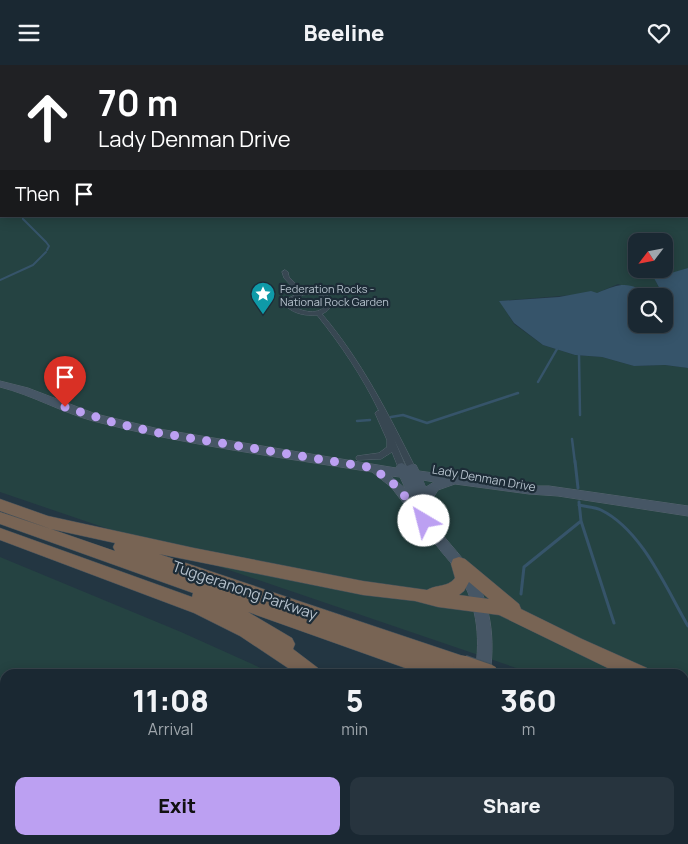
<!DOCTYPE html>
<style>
body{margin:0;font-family:Manrope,sans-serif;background:#27343e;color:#f1f3f6;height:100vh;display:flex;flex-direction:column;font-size:19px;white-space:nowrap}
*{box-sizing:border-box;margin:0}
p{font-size:16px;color:#9fa6ac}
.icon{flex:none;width:28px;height:28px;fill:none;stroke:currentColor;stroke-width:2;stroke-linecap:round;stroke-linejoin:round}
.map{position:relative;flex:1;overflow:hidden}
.sheet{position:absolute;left:0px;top:604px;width:689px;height:176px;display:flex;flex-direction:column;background:#1a2832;border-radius:15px 15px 0 0;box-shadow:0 2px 12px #0003,0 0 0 1px #38444d}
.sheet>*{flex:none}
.guide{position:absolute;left:0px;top:0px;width:689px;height:152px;box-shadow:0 2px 12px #0003,0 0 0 1px #38444d;background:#202124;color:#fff;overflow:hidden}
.needle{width:32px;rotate:238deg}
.fabs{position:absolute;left:628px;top:168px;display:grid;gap:10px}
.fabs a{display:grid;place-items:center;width:45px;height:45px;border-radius:10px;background:#1a2832;box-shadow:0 2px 12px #0003,0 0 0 1px #38444d;font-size:25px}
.pin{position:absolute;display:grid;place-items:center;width:42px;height:42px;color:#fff;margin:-51px -21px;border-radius:50% 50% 50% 0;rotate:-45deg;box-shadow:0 0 5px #0007}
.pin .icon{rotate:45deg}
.me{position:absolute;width:55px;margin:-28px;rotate:323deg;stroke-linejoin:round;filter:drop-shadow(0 0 4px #0008)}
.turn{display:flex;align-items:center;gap:18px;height:105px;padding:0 15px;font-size:22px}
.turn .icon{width:65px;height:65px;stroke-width:2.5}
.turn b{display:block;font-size:35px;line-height:42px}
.then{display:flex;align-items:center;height:48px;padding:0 15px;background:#0003;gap:10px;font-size:19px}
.eta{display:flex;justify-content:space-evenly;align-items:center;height:85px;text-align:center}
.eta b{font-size:30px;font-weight:800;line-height:35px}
.cta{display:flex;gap:10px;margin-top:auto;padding:10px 15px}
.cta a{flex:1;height:58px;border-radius:10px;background:#bca0f2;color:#111;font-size:20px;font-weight:800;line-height:58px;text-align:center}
.cta a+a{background:#27343e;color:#f1f3f6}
header{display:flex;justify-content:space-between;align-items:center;height:65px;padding:0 15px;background:#1a2832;font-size:22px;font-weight:800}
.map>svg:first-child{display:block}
</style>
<header><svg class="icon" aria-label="menu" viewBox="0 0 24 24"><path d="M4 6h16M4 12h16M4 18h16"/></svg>Beeline<svg class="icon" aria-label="heart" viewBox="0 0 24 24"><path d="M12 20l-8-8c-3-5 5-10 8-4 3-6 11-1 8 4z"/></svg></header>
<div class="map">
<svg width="688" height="779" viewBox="0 0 688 779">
<rect width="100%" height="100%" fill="#233642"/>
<path fill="#254342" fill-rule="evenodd" d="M0 0H401V1H1V27Z
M467 0H688V24V1Z
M688 114V203L661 212 656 217 663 231H654L618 219 597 228 500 236 514 259 543 280 575 290 602 292 634 301 665 300 688 303V663L684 661V609H534L0 427V151H688ZM636 176H664V204H636Z
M0 492 181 567 274 609H5V775H410L413 779H0Z"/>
<path fill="#36546a" d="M688 203V303L665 300 634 301 602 292 575 290 543 280 514 258 499 236 559 232 591 226 597 228C626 216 627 218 655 231H636V259H664V231H656L663 230 654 213Z"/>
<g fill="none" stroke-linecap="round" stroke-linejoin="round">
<path stroke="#36546a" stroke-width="1" d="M20 151 24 155"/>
<path stroke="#36546a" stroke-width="2" d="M23 154 46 177 49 181 47 185
M0 215 33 200 46 187"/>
<path stroke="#36546a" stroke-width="2.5" d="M579 290 580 350
M538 317 557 284
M391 352 403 350 427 358 518 328
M357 356 370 355
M572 374 575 398"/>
<path stroke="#36546a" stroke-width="3" d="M575 396 578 423
M579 440C586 442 595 442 601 445 642 465 666 523 688 561
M581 456 614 558
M521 529 524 502 581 456 579 437"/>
<defs>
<path id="street" d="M285 205 288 207 289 212 303 226C317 225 324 225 333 236 331 243 328 246 322 249 361 295 388 348 415 402L414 404H408L394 374 405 400 404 402H398L392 387 381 394 357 395 356 393 357 391 379 388 387 382V375L375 348 377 346H379C362 311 341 280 317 250 306 251 295 249 287 242L289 233 298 228 284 213 282 207ZM316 229 323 231 327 236C323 251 304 248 293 241L294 235 303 230Z
M0 628 5 630V641L0 639Z
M199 775H211L213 779H201Z
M440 775H452L453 779H441Z"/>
<path id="secondary" d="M0 316 28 323 96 349 159 364 396 403 398 399 402 398 407 401 412 399 416 400 419 406 529 421H549L688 441V451L558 431 529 429 455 419 438 425 433 433V437L444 462 440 466C447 476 455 484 462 493 489 528 496 566 490 609H475C481 570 477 535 454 502 449 495 442 488 437 481 428 470 421 457 415 445L408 444 391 422 372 407C279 392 184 380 93 356 61 347 32 330 0 322ZM391 411 400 412 405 423ZM423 415 434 417 426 422Z"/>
<path id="highway" d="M0 434 48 451 194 483 363 516 427 525C437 519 447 523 455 513L451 499 453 494 459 492 465 494 519 539 521 544 582 574 647 603 650 609H620L499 550 438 542 415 536 363 530 159 489 463 591 469 594 472 600 469 606 463 609 456 606 457 609H422L248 547 292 573 295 579 293 584 318 603 321 609H297L240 571 194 548 0 475V463L192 532 193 528 0 459V447L51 464 0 446ZM51 464 115 478 113 482 115 486ZM469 517 489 534 459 530 464 526Z
M684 618 688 619V638L684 636Z
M684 668 688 669V705L684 704Z
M684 748H688V770H684Z"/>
</defs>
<use href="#street" stroke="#56646f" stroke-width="1"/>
<use href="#secondary" stroke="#56646f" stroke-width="1"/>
<use href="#highway" stroke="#43515c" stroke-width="1"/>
<use href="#street" fill="#384752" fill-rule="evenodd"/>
<use href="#secondary" fill="#465665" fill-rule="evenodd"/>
<use href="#highway" fill="#786454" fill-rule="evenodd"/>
<defs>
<path id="highway-bridge" d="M463 600 489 609"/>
</defs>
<use href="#highway-bridge" stroke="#43515c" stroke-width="21" stroke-linecap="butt"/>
<use href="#highway-bridge" stroke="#786454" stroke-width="19"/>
</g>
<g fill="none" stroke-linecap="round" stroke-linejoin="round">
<path stroke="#bca0f2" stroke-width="9" stroke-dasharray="0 16.2" d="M65 342 115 358 159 368 368 402C397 416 405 432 424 456"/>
</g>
<defs>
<symbol id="sight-pin" viewBox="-11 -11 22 30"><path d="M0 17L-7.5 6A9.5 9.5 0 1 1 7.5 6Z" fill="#0f9aa8" stroke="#1d2c37"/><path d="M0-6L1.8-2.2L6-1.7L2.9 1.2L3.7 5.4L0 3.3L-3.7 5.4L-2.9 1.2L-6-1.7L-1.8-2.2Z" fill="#fff"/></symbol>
</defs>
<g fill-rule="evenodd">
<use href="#sight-pin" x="249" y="215" width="28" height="38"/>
</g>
<g text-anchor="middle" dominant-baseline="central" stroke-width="4.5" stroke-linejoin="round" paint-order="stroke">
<g font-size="11" fill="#b5c1cc" stroke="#1d2c37" text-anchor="start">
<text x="280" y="223">Federation Rocks -<tspan x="280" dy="13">National Rock Garden</tspan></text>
</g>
<g font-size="12" fill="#b5c1cc" stroke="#1d2c37">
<text transform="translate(484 413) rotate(10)">Lady Denman Drive</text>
</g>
<g font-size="15" fill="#b5c1cc" stroke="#1d2c37">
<text transform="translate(245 525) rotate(19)">Tuggeranong Parkway</text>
</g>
</g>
</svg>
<div class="fabs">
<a><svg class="needle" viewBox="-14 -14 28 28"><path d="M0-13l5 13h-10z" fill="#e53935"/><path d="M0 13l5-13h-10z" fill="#9fa6ac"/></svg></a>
<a><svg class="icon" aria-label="search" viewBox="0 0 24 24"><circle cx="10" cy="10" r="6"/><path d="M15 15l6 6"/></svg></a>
</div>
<div class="pin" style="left:65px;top:342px;background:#d93025"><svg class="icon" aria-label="arrive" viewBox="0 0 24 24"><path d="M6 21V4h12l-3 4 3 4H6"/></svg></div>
<svg class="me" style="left:424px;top:456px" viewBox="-20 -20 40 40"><circle r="19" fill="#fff"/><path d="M0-13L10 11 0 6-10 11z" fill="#bca0f2"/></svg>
<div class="guide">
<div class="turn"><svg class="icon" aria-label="ahead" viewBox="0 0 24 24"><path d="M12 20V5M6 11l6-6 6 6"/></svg><div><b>70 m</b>Lady Denman Drive</div></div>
<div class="then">Then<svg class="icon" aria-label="arrive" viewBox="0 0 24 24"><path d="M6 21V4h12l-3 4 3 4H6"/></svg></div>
</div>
<section class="sheet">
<div class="eta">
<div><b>11:08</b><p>Arrival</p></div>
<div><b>5</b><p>min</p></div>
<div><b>360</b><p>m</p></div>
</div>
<div class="cta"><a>Exit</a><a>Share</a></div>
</section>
</div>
